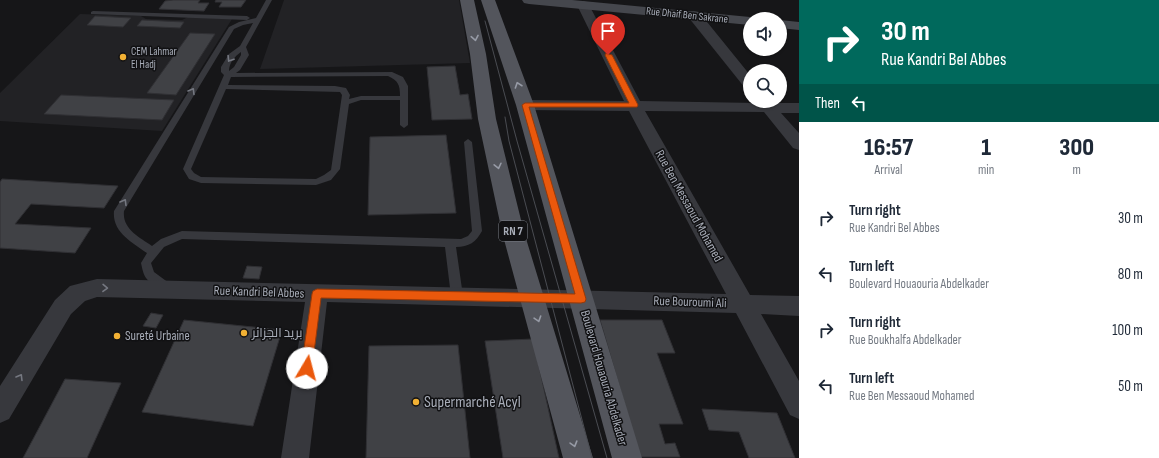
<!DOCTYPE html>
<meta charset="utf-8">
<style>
body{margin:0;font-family:"Sofia Sans Condensed",Cairo,sans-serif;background:#f6f6f7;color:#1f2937;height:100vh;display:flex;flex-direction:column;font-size:15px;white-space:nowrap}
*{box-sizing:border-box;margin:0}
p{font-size:13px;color:#747a83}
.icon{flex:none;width:22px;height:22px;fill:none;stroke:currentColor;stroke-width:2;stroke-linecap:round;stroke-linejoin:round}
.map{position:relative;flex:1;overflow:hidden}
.panel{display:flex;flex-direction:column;background:#fff;width:360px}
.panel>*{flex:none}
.hud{background:#00695c;color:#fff;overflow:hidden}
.fabs{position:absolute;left:743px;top:12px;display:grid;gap:8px}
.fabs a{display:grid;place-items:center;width:44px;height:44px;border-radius:50%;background:#fff;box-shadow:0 1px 3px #0004;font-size:20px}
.pin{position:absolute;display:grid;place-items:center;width:34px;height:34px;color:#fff;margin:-41px -17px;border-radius:50% 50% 50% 0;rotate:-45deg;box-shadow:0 0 4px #0007}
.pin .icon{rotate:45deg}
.me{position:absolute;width:44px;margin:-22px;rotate:8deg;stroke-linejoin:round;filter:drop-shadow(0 0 3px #0008)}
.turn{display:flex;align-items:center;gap:14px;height:84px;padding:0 16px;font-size:18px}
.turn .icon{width:52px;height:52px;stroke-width:2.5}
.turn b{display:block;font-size:28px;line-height:34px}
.then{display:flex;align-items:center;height:38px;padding:0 16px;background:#0003;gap:8px;font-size:15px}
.eta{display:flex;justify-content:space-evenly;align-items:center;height:68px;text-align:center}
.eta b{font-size:24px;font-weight:800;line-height:28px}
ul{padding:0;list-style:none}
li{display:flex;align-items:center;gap:12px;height:56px;padding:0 16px}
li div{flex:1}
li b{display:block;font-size:15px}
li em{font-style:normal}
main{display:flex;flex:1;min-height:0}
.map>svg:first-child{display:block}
</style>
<main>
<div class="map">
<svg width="799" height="458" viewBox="0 0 799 458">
<rect width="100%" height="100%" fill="#161618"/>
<path fill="#222225" d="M284 0H459L470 63 260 69Z
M80 14 141 16 146 19 182 20 188 17 232 19 162 131 0 121V93Z"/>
<path fill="#404145" stroke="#303034" d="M173 0H200L198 3H209L204 11 159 9 165 1Z
M216 0H246L241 7H219L222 2H215Z
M95 16 131 18 123 27 87 25Z
M142 20 184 22 180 28 137 26Z
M190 33 215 34 176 95 147 93Z
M455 66 460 95 468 94 472 119 432 120 427 67Z
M61 95 174 100 162 120 44 114Z
M446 135 456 213 368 215 370 137Z
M2 179 118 186 104 208 31 204 15 224 91 228 75 253 0 248V182Z
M247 266 262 267 259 279 243 278Z
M151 313 163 315 156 328 143 326Z
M184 320 282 330 253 426 142 412Z
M600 320H662L675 353H657L683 424H659L665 444 675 443 680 457H640Z
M533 339 559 458H503L485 341Z
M458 345 470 458H366L369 346Z
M65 379 121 383 87 458H23Z
M702 409 777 413 795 458H749L739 432 709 430Z"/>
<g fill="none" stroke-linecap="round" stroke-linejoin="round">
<path fill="#37383d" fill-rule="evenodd" d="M266 0H272L246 47 249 55 240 70 236 73 392 72 403 77 408 86V125L404 128 400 125V100H361L349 104 340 169 331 180 316 185 201 183 189 179 183 169 224 75 221 72V67L229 54 240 46 253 23 243 25 234 29 124 211C122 229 139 237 152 246L161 239 182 231 461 239 468 236 472 231 464 142 468 139 472 142 482 231C476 242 469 247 456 247L463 296 461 299 457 301 453 299 451 296 445 247 182 239 164 247 151 263 154 272 173 286 175 289 173 292C165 295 151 284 146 278 143 274 142 267 141 263L147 253C132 242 112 232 114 211L229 27 239 22 256 18ZM241 52V55L234 67 229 71C229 63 235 56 241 52ZM388 76C398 81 400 84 400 96H361L349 99 350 95 346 88 335 86 228 85 231 77ZM226 89 340 92 342 95 331 170 324 175 316 179 201 177 194 173 191 169Z
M93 11 247 16 250 18 247 20 91 14V12Z"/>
<path fill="#37383d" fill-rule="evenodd" d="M583 1 587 2 589 5 640 101 756 103 755 101H771L773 103H799V113H781L799 133V150L793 148 764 112 645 111 750 295 799 296V316L761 314 799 381V419L790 415 736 313 327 302 309 458H281L305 302 97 297 85 301 71 314 9 419 0 423V386L55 300 70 286 97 279 726 294 629 111 525 110 519 108 517 105 519 102 525 100 624 101 577 5 579 2Z
M694 11 699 12 750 75V90L745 88 689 18 688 15 689 12Z"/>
<path fill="#45474d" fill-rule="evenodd" d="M522 0H572L750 17 756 19H750V25L529 4 524 3Z
M780 20 799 22V30L780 28Z"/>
<path fill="#53555c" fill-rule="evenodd" d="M460 0H474L486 54 496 119 524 232 593 458H563L502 232 478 119 470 54Z
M481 0H495L534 105 642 458H612L516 105Z"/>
<path stroke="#4a4c52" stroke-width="1" d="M485 21 517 141 607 458
M505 117 509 141 592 458"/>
</g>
<defs><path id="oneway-chevron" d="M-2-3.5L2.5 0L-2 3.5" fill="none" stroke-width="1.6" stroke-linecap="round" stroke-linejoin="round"/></defs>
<g stroke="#979ba6">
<use href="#oneway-chevron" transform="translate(475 38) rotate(79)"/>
<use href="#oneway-chevron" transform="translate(518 85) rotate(-109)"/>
<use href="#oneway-chevron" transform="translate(498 166) rotate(77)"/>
<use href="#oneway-chevron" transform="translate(538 319) rotate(72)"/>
<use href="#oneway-chevron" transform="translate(574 444) rotate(74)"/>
</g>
<g stroke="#757881">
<use href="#oneway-chevron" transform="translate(230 59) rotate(122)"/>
<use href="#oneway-chevron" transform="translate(192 91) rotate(-59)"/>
<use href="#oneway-chevron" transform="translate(124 202) rotate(-59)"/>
<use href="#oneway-chevron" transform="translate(105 288) rotate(1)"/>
<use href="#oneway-chevron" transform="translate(20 377) rotate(-59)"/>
</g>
<path fill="#ea580c" stroke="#983908" d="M606 53 612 55 638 105 637 107H529L586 299 585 302 581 303 321 298 312 368 311 372 307 374 303 372 301 368 312 294 313 291 317 289 575 294 522 105 525 103H629L605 55Z"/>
<g fill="#f2b134" stroke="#111113" stroke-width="1.5">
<circle cx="123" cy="57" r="4"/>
<circle cx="244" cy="333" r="4"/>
<circle cx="117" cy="336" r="4"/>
<circle cx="416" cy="402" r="4"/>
</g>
<g text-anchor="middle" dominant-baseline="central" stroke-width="3" stroke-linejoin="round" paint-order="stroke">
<g font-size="11" fill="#a8adb8" stroke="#111113">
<text transform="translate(687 15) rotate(6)">Rue Dhaif Ben Sakrane</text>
</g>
<g font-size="11" fill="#a8adb8" stroke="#111113" text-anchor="start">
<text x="131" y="51">CEM Lahmar<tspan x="131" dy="13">El Hadj</tspan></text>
</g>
<rect fill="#111113" stroke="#7b7e86" stroke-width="1" x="499" y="221" width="28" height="20" rx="3"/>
<g font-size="12" font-weight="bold" fill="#a8adb8">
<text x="513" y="231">RN 7</text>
</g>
<g font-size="13" fill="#a8adb8" stroke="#111113">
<text transform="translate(689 206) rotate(61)">Rue Ben Messaoud Mohamed</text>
<text transform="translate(259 292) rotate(2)">Rue Kandri Bel Abbes</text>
<text transform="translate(690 302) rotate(2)">Rue Bouroumi Ali</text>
<text transform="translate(604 378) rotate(74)">Boulevard Houaouria Abdelkader</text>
</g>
<g font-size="13" fill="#a8adb8" stroke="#111113" text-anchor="start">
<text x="252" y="333">بريد الجزائر</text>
<text x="125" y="336">Sureté Urbaine</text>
</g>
<g font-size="16" fill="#a8adb8" stroke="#111113" text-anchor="start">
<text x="424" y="402">Supermarché Acyl</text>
</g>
</g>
</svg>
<div class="fabs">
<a><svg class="icon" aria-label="sound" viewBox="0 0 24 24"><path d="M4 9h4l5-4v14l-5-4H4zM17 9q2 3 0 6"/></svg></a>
<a><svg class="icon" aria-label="search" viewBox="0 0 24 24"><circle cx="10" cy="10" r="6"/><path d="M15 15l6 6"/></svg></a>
</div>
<div class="pin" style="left:608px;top:55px;background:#d93025"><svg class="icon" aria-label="arrive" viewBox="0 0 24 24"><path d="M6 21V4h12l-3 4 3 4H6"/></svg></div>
<svg class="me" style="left:307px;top:368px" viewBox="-20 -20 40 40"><circle r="19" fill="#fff"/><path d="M0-13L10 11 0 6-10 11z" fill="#ea580c"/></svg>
</div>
<section class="panel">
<div class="hud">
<div class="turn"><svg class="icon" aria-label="right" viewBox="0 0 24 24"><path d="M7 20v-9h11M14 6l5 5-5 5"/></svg><div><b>30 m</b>Rue Kandri Bel Abbes</div></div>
<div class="then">Then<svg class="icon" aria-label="left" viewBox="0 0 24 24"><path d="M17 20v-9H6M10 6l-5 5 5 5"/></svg></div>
</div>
<div class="eta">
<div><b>16:57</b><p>Arrival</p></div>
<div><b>1</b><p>min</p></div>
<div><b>300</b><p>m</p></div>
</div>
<ul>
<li><svg class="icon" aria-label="right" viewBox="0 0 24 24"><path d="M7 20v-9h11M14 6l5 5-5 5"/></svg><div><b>Turn right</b><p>Rue Kandri Bel Abbes</p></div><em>30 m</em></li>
<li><svg class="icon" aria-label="left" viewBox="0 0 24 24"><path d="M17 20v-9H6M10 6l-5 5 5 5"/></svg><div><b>Turn left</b><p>Boulevard Houaouria Abdelkader</p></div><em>80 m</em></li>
<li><svg class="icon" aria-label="right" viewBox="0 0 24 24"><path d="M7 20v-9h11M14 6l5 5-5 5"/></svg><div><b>Turn right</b><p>Rue Boukhalfa Abdelkader</p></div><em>100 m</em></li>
<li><svg class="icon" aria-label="left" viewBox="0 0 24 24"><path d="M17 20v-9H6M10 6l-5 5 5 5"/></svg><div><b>Turn left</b><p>Rue Ben Messaoud Mohamed</p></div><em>50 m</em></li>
</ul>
</section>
</main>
